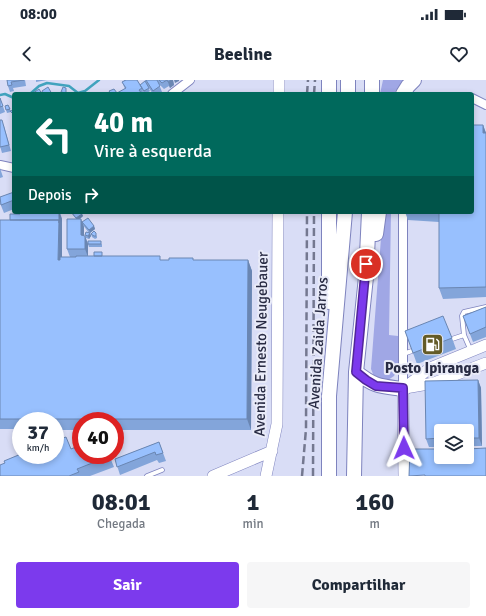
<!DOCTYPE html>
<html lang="pt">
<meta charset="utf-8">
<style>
body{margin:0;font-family:Signika,sans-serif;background:#f6f6f7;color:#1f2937;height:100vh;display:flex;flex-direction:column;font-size:15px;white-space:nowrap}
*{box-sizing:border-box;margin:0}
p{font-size:13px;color:#747a83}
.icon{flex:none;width:22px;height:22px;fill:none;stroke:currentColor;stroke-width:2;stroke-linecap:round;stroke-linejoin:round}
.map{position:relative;height:396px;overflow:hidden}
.side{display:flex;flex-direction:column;background:#fff;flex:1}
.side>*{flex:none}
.guide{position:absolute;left:12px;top:12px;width:462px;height:122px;border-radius:4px;box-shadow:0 2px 6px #0003;background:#00695c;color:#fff;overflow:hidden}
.tools{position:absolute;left:434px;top:344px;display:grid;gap:8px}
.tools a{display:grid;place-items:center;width:40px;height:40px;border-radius:4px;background:#fff;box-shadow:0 2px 6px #0003;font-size:20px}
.speed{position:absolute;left:12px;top:332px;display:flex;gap:8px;font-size:20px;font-weight:700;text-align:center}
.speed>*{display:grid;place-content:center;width:52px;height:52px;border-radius:50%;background:#fff;box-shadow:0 2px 6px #0003;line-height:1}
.speed small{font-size:10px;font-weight:400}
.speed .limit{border:6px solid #d22;background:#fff;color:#111}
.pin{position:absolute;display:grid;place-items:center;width:34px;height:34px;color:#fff;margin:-17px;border:2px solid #fff;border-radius:50%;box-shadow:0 1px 4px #0007}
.me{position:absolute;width:44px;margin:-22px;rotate:359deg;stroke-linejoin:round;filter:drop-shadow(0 0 3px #0008)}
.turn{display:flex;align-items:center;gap:14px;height:84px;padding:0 16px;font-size:18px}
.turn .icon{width:52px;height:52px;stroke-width:2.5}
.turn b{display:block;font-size:28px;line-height:34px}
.then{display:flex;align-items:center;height:38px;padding:0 16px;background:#0003;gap:8px;font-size:15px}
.eta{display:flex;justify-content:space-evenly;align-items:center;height:68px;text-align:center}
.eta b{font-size:24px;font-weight:700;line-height:28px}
.primary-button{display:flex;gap:8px;margin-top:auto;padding:8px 16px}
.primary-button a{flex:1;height:46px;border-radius:4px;background:#7c3aed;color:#fff;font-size:16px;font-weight:700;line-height:46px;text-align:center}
.primary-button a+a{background:#f6f6f7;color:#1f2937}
.status{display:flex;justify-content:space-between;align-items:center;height:28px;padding:0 20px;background:#fff;direction:ltr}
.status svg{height:11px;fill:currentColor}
header{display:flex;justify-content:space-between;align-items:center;height:52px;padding:0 16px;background:#fff;font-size:18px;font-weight:700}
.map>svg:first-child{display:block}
</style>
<div class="status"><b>08:00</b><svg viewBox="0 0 49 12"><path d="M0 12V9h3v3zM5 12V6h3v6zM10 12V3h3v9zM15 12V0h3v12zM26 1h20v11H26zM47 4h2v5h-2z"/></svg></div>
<header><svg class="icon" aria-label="back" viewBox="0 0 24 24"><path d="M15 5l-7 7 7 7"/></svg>Beeline<svg class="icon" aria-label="heart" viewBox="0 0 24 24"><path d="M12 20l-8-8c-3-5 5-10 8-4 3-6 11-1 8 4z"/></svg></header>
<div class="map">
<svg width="486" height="396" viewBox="0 0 486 396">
<rect width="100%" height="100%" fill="#d9ddf6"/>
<path fill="#a0a7e5" d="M383 0H405L393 14H380Z
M383 132H391L389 255 398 256 399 286 394 296 385 302 375 299 371 289Z"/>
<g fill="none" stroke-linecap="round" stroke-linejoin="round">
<path stroke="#41a3be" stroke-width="2.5" d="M30 14 39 6 47 3 69 6 78 13 85 11 99 0
M0 15 5 14 14 18"/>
<defs>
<path id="lane" d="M464 255 462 236 464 232 486 227
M452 259 464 255 471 271
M403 274 412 271
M147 396 162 390"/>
<path id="street" d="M172 14 190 0
M472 18 486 25
M0 85 14 88
M403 309V132"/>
<path id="secondary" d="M279 14V0
M405 308 434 303 486 283
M403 309 430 288 486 265
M403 309 404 396
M213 396 272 371
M266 396 277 344 278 132"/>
<path id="highway" d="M348 0V14
M372 0V14
M329 14V0
M403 14 408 6 414 0
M329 132V222
M376 154 379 132
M356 292C375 307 380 306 403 309
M329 396V316L345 132
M354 396 356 292 366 197 369 132"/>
</defs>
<use href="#lane" stroke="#7e83be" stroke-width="5.5"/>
<use href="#street" stroke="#7e83be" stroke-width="10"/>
<use href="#secondary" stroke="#7e83be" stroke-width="12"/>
<use href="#highway" stroke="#7e83be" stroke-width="16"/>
<use href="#lane" stroke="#fff" stroke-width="4"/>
<use href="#street" stroke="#fff" stroke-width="8"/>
<use href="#secondary" stroke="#fff" stroke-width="11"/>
<use href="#highway" stroke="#fff" stroke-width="14"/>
<path stroke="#747890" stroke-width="2.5" stroke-dasharray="8 4" stroke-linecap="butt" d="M307 14 308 0
M314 14 315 0
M302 396 306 349 307 132
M313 396 314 132"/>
</g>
<path fill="#83a5da" d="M7 0H25L26 6 13 8 14 11 10 12 8 6Z
M36 0H47L36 2Z
M124 0H137L140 5 145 2V0H173L174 5 170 8 169 6 164 9 159 4 162 12 159 14H153L146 4 150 11 145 14 142 10 144 14H110L109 11 117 13 125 9 122 2 124 1Z
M0 18 5 32 0 34Z
M8 25 11 32 7 33 5 26Z
M483 45 486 53V217L443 219 439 208V142L408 140 405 132H472Z
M4 46 11 71 2 73 0 66Z
M0 88 3 97 0 98Z
M14 112V129L4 133 0 123Z
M60 132 62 139V177H76H70L67 169 76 139 71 132H81L83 136 80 139 82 142 94 146 95 149 90 153 91 156 89 159 86 158 85 155 89 153 83 145 84 147V156H85L88 164V176H103L161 180H248L252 191 251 350H115V341H81V350H55V341H21V349H0V140H10L20 134Z
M91 154 97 156V158L95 159 92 157Z
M88 164H102V167H89Z
M486 227V257L473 262 463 236Z
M405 251 452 258 456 269 417 284Z
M478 300 481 308 482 366H467V351H441V367H429L426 359Z
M159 362 166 381 159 383 157 380 120 395 115 379Z
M71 369 109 375 114 387 90 396H0Z"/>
<path fill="#6a86b2" d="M171 0H173L174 5 170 8 168 2Z
M174 0H179V1L175 3Z
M483 45 486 53H483Z
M59 132 62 139V190L58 180 59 140Z
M82 134 83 136 77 141 76 138Z
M81 139 84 147V164L81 155Z
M94 146 95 149 90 153 91 156 89 159 88 156 90 153 89 150Z
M85 156 88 164V177L85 169Z
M248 180 252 191 251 350 247 339Z
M478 300 481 308 482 366 479 358Z"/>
<path fill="#98c0fe" stroke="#6a86b2" d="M7 0H24L11 2 12 5 8 6Z
M126 0H137L142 8 139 10 142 14H111L109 11 114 9 117 13 126 8 122 2Z
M146 0H157L160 6 153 11Z
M159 0H171L168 2 167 0 162 3Z
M145 1 149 8 144 11 140 5Z
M48 7 52 14H43L42 11Z
M63 7 66 8V13L61 12Z
M39 9 42 14H32Z
M0 18 3 26 0 27Z
M8 25 10 29 6 30 5 26Z
M14 30V34H13L10 31Z
M0 40H2L9 65 0 67Z
M472 45H483V53H486V207L439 208V132H472Z
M14 112V120L1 125 0 117Z
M20 132H59V143V140H10V134H20Z
M71 132H81L82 134 76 138Z
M88 138 94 146 89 150 82 142Z
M67 139H81V155L85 156V169H67Z
M0 140H59L58 180H60V177H76V176H160V180H169V178H193V180H248L247 339H0Z
M94 151 96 153V156H94L91 154Z
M86 152 90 153 88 156 85 155Z
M88 161H101V164H88Z
M94 172H102V176H94Z
M486 227V247L470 254 463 236Z
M443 236 452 258 413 273 405 251Z
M478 300 479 358H467V351H441V358L426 359 425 301Z
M66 357 71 369 81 365V375H109L110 376 77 389 79 392 69 396H0V385L5 383 4 381 21 374V375H55V361Z
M159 362 163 373 156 375 155 372 117 387 115 379Z
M486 368V396H425V395L409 396 410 369H441V377H467V369Z"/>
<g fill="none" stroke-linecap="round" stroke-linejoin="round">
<defs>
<path id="route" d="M366 184 356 292 366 300 376 306 403 308 404 368"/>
</defs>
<use href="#route" stroke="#51269a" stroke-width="10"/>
<use href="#route" stroke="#7c3aed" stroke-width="7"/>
</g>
<defs>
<symbol id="fuel-square" viewBox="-11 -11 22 22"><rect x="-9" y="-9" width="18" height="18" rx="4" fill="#645b27" stroke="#e9ebf8"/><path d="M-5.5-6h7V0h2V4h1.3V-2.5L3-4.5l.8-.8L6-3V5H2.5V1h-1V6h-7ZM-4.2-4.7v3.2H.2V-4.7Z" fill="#fff"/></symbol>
</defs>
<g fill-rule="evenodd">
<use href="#fuel-square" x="420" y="252" width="25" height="25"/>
</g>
<g text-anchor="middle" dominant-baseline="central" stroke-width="4" stroke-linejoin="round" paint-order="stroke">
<g font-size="15" fill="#282b43" stroke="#e9ebf8">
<text transform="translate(318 263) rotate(-86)">Avenida Zaida Jarros</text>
<text transform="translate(261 264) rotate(-89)">Avenida Ernesto Neugebauer</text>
</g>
<g font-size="15" font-weight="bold" fill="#282b43" stroke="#e9ebf8">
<text x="432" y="288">Posto Ipiranga</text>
</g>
</g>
</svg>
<div class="tools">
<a><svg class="icon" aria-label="layers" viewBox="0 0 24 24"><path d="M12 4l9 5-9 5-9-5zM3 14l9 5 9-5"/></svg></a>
</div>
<div class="speed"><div>37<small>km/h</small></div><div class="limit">40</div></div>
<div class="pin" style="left:366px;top:184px;background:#d93025"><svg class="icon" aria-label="arrive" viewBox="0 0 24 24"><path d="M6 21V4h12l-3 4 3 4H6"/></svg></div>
<svg class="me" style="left:404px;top:368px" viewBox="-20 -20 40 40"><path d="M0-17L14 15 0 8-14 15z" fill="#7c3aed" stroke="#fff" stroke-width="4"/></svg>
<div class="guide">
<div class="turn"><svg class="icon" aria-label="left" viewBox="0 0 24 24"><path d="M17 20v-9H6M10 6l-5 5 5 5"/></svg><div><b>40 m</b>Vire à esquerda</div></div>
<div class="then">Depois<svg class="icon" aria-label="right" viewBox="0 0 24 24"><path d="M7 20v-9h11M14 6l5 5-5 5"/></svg></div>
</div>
</div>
<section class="side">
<div class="eta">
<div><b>08:01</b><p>Chegada</p></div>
<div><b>1</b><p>min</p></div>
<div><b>160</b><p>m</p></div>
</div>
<div class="primary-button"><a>Sair</a><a>Compartilhar</a></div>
</section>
